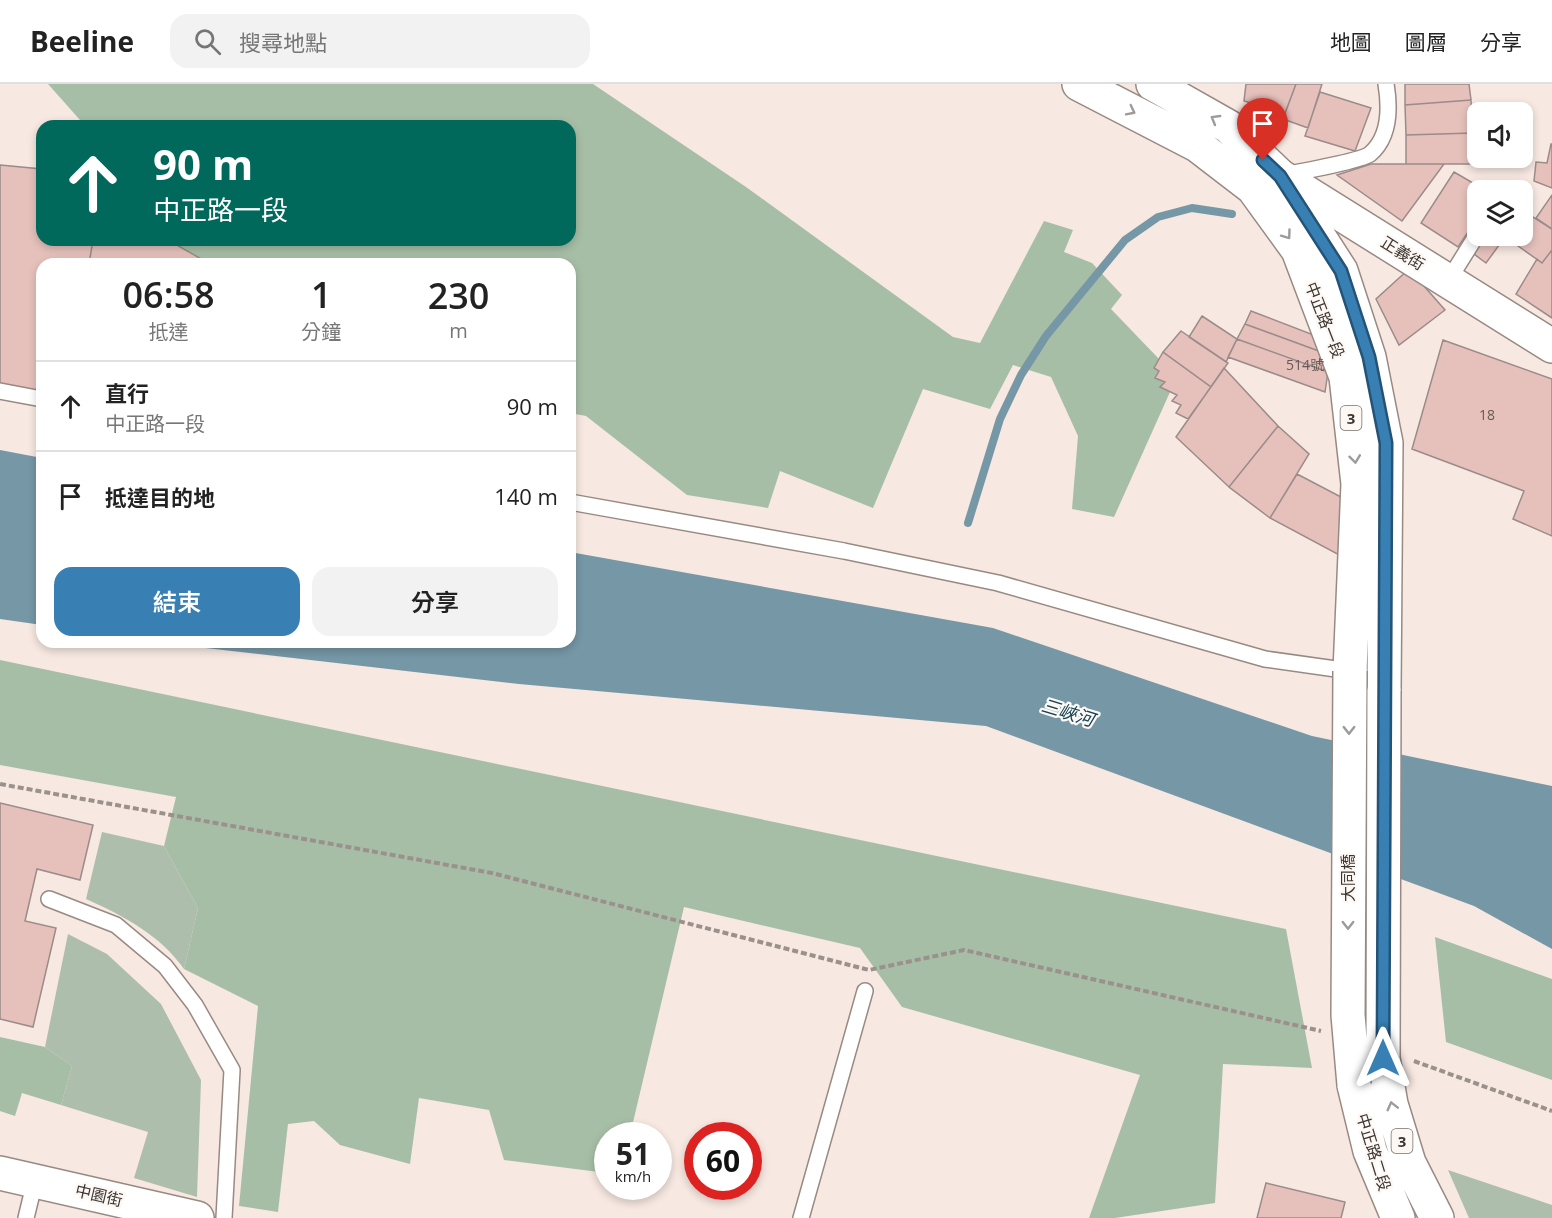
<!DOCTYPE html>
<html lang="zh-TW">
<meta charset="utf-8">
<style>
body{margin:0;font-family:"Open Sans","Noto Sans TC",sans-serif;background:#f2f2f2;color:#222;height:100vh;display:flex;flex-direction:column;font-size:22px;white-space:nowrap}
*{box-sizing:border-box;margin:0}
p{font-size:20px;color:#767676}
.icon{flex:none;width:33px;height:33px;fill:none;stroke:currentColor;stroke-width:2;stroke-linecap:round;stroke-linejoin:round}
.map{position:relative;flex:1;overflow:hidden}
.details{position:absolute;left:36px;top:174px;width:540px;height:390px;display:flex;flex-direction:column;background:#fff;border-radius:18px;box-shadow:0 3px 9px #0003}
.details>*{flex:none}
.guide{position:absolute;left:36px;top:36px;width:540px;height:126px;border-radius:18px;box-shadow:0 3px 9px #0003;background:#00695c;color:#fff;overflow:hidden}
.fabs{position:absolute;left:1467px;top:18px;display:grid;gap:12px}
.fabs a{display:grid;place-items:center;width:66px;height:66px;border-radius:12px;background:#fff;box-shadow:0 3px 9px #0003;font-size:30px}
.speed{position:absolute;left:594px;top:1038px;display:flex;gap:12px;font-size:30px;font-weight:700;text-align:center}
.speed>*{display:grid;place-content:center;width:78px;height:78px;border-radius:50%;background:#fff;box-shadow:0 3px 9px #0003;line-height:1}
.speed small{font-size:15px;font-weight:400}
.speed .limit{border:9px solid #d22;background:#fff;color:#111}
.pin{position:absolute;display:grid;place-items:center;width:51px;height:51px;color:#fff;margin:-62px -26px;border-radius:50% 50% 50% 0;rotate:-45deg;box-shadow:0 0 6px #0007}
.pin .icon{rotate:45deg}
.me{position:absolute;width:66px;margin:-33px;rotate:0deg;stroke-linejoin:round;filter:drop-shadow(0 0 4px #0008)}
.turn{display:flex;align-items:center;gap:21px;height:126px;padding:0 18px;font-size:27px}
.turn .icon{width:78px;height:78px;stroke-width:2.5}
.turn b{display:block;font-size:42px;line-height:51px}
.eta{display:flex;justify-content:space-evenly;align-items:center;height:102px;text-align:center}
.eta b{font-size:36px;font-weight:600;line-height:42px}
.action{display:flex;gap:12px;margin-top:auto;padding:12px 18px}
.action a{flex:1;height:69px;border-radius:18px;background:#3880b4;color:#fff;font-size:24px;font-weight:600;line-height:69px;text-align:center}
.action a+a{background:#f2f2f2;color:#222}
ul{padding:0;list-style:none}
li{display:flex;align-items:center;gap:18px;height:90px;padding:0 18px;border-top:2px solid #e0e0e0}
li div{flex:1}
li b{display:block;font-size:22px}
li em{font-style:normal}
header{display:flex;align-items:center;gap:36px;box-sizing:border-box;height:84px;padding:0 30px;background:#fff;border-bottom:2px solid #e0e0e0}
header strong{font-size:28px}
nav{display:flex;gap:33px;margin-inline-start:auto;font-size:21px}
.search{width:420px;height:54px;background:#f2f2f2;display:flex;align-items:center;gap:15px;box-sizing:border-box;padding:0 21px;border-radius:18px;color:#767676;font-size:22px}
.map>svg:first-child{display:block}
</style>
<header>
<strong>Beeline</strong>
<div class="search"><svg class="icon" aria-label="search" viewBox="0 0 24 24"><circle cx="10" cy="10" r="6"/><path d="M15 15l6 6"/></svg>搜尋地點</div>
<nav><a>地圖</a><a>圖層</a><a>分享</a></nav>
</header>
<div class="map">
<svg width="1552" height="1134" viewBox="0 0 1552 1134">
<rect width="100%" height="100%" fill="#f7e8e1"/>
<path fill="#aebead" d="M102 748 164 762 198 824 184 885C160 851 124 832 86 815Z
M68 850 107 870 161 920 201 996 197 1113 134 1094 148 1048 61 1021 72 982 45 963Z
M1448 1086 1552 1121V1134H1469Z"/>
<path fill="#a7bea6" d="M48 0H593L746 103 953 253 980 259 1044 137 1073 146 1064 168 1092 179 1122 211 1111 225 1159 275 1154 283 1159 287 1155 294 1165 298 1160 303 1170 308 1114 433 1072 425 1078 352 1051 293 1013 281 990 325 923 305 873 424 780 387 768 424 687 411 586 332 570 329V180H210L168 156H570V42H77L80 36Z
M0 576 1286 845 1312 984 1223 980 1215 1119 1115 1134H1089L1140 991 902 923 860 864 684 823 630 1051 608 1052 607 1089 504 1076 489 1026 419 1014 410 1080 340 1061 314 1037 288 1040 278 1128 239 1122 258 922 184 885 198 824 164 762 176 713 0 681Z
M1435 853 1552 895V996L1446 958Z
M0 953 45 963 72 982 61 1021 22 1009 15 1032 0 1027Z"/>
<path fill="#7697a6" d="M0 366 42 374V541L0 535Z
M570 468 993 544 1312 652 1552 702V865L1474 822 986 642 519 600 153 558H570Z"/>
<g fill="none" stroke-linecap="round" stroke-linejoin="round">
<path stroke="#7697a6" stroke-width="8" d="M968 439 1000 335 1021 291 1046 252 1125 156 1158 133 1192 124 1232 130"/>
</g>
<path fill="#e6c1bc" stroke="#9b8b89" stroke-width="1.5" d="M1246 0H1296L1285 29 1244 17Z
M1296 0H1322L1308 44 1283 35Z
M1405 0H1469L1471 16 1405 21Z
M1320 8 1371 24 1355 67 1305 52Z
M1471 16 1473 49 1406 51 1405 21Z
M1473 49V80H1406V51Z
M1551 60H1552V104L1534 97 1536 78 1547 79Z
M1371 80H1444L1402 137 1337 91Z
M0 81 42 85V156H93L89 180H42V308L0 300Z
M1454 88 1485 106H1478V133L1458 163 1421 139Z
M1552 111V145L1536 134Z
M1522 126 1552 145V166L1542 179 1504 152H1522Z
M1486 152 1505 153 1486 179 1474 170Z
M93 156H168L210 180H89Z
M1552 166V234L1516 210 1537 175 1542 179Z
M1409 185 1445 226 1399 261 1376 215Z
M1251 227 1324 255 1327 270 1245 240Z
M1202 232 1237 255 1226 278 1189 253Z
M1245 240 1327 270 1328 288 1237 255Z
M1181 247 1228 279 1211 303 1163 268Z
M1237 255 1328 288 1325 308 1228 273Z
M1443 256 1552 295V452L1513 435 1524 407 1412 365Z
M1163 268 1211 303 1188 335 1176 329 1181 321 1172 317 1177 311 1160 303 1165 298 1155 294 1159 287 1154 284Z
M1224 284 1278 342 1229 403 1176 353Z
M1278 342 1309 370 1270 434 1229 403Z
M1297 390 1341 413 1343 473 1270 434Z
M0 719 93 741 80 796 37 785 25 837 56 844 33 943 0 935Z
M1266 1099 1345 1118 1341 1134H1257Z"/>
<g fill="none" stroke-linecap="round" stroke-linejoin="round">
<defs>
<path id="lane" d="M1283 91C1299 88 1361 77 1370 70 1390 53 1390 24 1386 0
M1448 197 1478 149
M0 307 42 315
M570 418 844 467 998 499 1265 575 1350 587
M49 815 116 841 165 882 195 921 232 986 224 1134
M26 1134 35 1097
M801 1134 865 907"/>
<path id="secondary" d="M1274 95 1280 92 1552 262
M0 1089 197 1134"/>
<path id="primary" d="M1079 0 1197 61 1253 104 1298 166 1346 293 1358 400 1350 587
M1153 0 1229 43 1280 92 1341 187 1369 273 1386 359 1384 607
M1383 974 1391 1020 1409 1079 1437 1134
M1354 1001 1370 1067 1398 1134"/>
</defs>
<use href="#lane" stroke="#988a83" stroke-width="18"/>
<use href="#secondary" stroke="#988a83" stroke-width="36"/>
<use href="#primary" stroke="#988a83" stroke-width="36"/>
<path stroke="#9b918c" stroke-width="4" stroke-dasharray="6 3" stroke-linecap="butt" d="M0 700 492 789 869 886 964 866 1321 947
M1414 977 1552 1027"/>
<use href="#lane" stroke="#fff" stroke-width="15"/>
<use href="#secondary" stroke="#fff" stroke-width="33"/>
<use href="#primary" stroke="#fff" stroke-width="33"/>
<defs>
<path id="primary-bridge" d="M1350 587 1348 931 1354 1001
M1383 974 1384 607"/>
</defs>
<use href="#primary-bridge" stroke="#988a83" stroke-width="36" stroke-linecap="butt"/>
<use href="#primary-bridge" stroke="#fff" stroke-width="33"/>
</g>
<defs><path id="oneway-chevron" d="M-2-3.5L2.5 0L-2 3.5" fill="none" stroke-width="1.6" stroke-linecap="round" stroke-linejoin="round" transform="scale(1.5)"/></defs>
<g stroke="#9e9a99">
<use href="#oneway-chevron" transform="translate(1131 27) rotate(27)"/>
<use href="#oneway-chevron" transform="translate(1215 35) rotate(-150)"/>
<use href="#oneway-chevron" transform="translate(1287 151) rotate(54)"/>
<use href="#oneway-chevron" transform="translate(1355 375) rotate(83)"/>
<use href="#oneway-chevron" transform="translate(1349 646) rotate(90)"/>
<use href="#oneway-chevron" transform="translate(1348 841) rotate(90)"/>
<use href="#oneway-chevron" transform="translate(1392 1022) rotate(-104)"/>
</g>
<g fill="none" stroke-linecap="round" stroke-linejoin="round">
<defs>
<path id="route" d="M1263 76 1280 92 1341 187 1369 273 1386 359 1383 974"/>
</defs>
<use href="#route" stroke="#245375" stroke-width="15"/>
<use href="#route" stroke="#3880b4" stroke-width="10"/>
</g>
<g text-anchor="middle" dominant-baseline="central" stroke-width="4.5" stroke-linejoin="round" paint-order="stroke">
<g font-size="14" fill="#665955">
<text x="1305" y="280">514號</text>
<text x="1487" y="330">18</text>
</g>
<g fill="#fef8f5" stroke="#76706d" stroke-width="1.5">
<rect x="1340.5" y="322" width="21" height="24" rx="4.5"/>
<rect x="1391.5" y="1045" width="21" height="24" rx="4.5"/>
</g>
<g font-size="15" font-weight="bold" fill="#3c3633">
<text x="1351" y="334">3</text>
<text x="1402" y="1057">3</text>
</g>
<g font-size="16" fill="#3c3633" stroke="#fef8f5">
<text transform="translate(1403 169) rotate(32)">正義街</text>
<text transform="translate(1325 236) rotate(69)">中正路一段</text>
<text transform="translate(1348 794) rotate(-90)">大同橋</text>
<text transform="translate(1374 1068) rotate(73)">中正路二段</text>
<text transform="translate(99 1111) rotate(13)">中園街</text>
</g>
<g font-size="18" font-style="italic" fill="#154556" stroke="#fef8f5">
<text transform="translate(1068 628) rotate(17)">三峽河</text>
</g>
</g>
</svg>
<div class="fabs">
<a><svg class="icon" aria-label="sound" viewBox="0 0 24 24"><path d="M4 9h4l5-4v14l-5-4H4zM17 9q2 3 0 6"/></svg></a>
<a><svg class="icon" aria-label="layers" viewBox="0 0 24 24"><path d="M12 4l9 5-9 5-9-5zM3 14l9 5 9-5"/></svg></a>
</div>
<div class="speed"><div>51<small>km/h</small></div><div class="limit">60</div></div>
<div class="pin" style="left:1263px;top:76px;background:#d93025"><svg class="icon" aria-label="arrive" viewBox="0 0 24 24"><path d="M6 21V4h12l-3 4 3 4H6"/></svg></div>
<svg class="me" style="left:1383px;top:974px" viewBox="-20 -20 40 40"><path d="M0-17L14 15 0 8-14 15z" fill="#3880b4" stroke="#fff" stroke-width="4"/></svg>
<div class="guide">
<div class="turn"><svg class="icon" aria-label="ahead" viewBox="0 0 24 24"><path d="M12 20V5M6 11l6-6 6 6"/></svg><div><b>90 m</b>中正路一段</div></div>
</div>
<section class="details">
<div class="eta">
<div><b>06:58</b><p>抵達</p></div>
<div><b>1</b><p>分鐘</p></div>
<div><b>230</b><p>m</p></div>
</div>
<ul>
<li><svg class="icon" aria-label="ahead" viewBox="0 0 24 24"><path d="M12 20V5M6 11l6-6 6 6"/></svg><div><b>直行</b><p>中正路一段</p></div><em>90 m</em></li>
<li><svg class="icon" aria-label="arrive" viewBox="0 0 24 24"><path d="M6 21V4h12l-3 4 3 4H6"/></svg><div><b>抵達目的地</b></div><em>140 m</em></li>
</ul>
<div class="action"><a>結束</a><a>分享</a></div>
</section>
</div>
